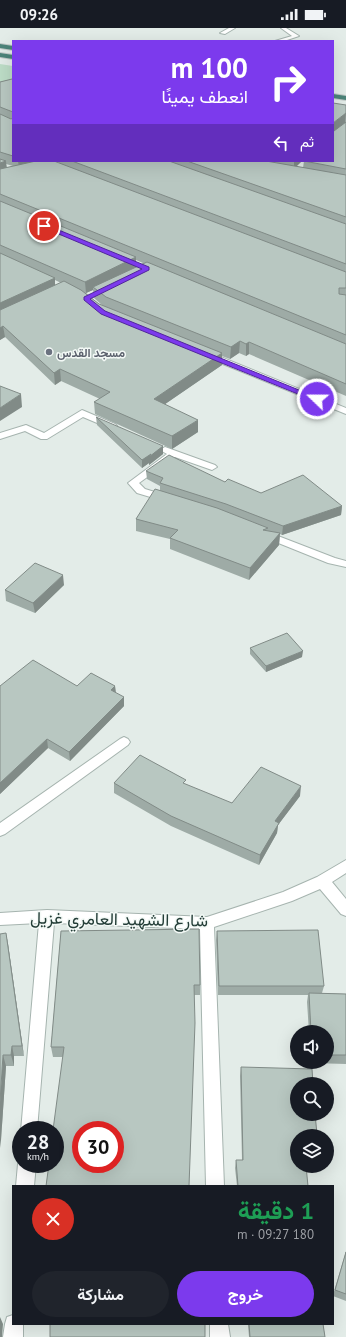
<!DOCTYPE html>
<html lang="ar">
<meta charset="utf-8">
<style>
body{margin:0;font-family:"PT Sans",Vazirmatn,sans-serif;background:#20242c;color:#f1f3f6;direction:rtl;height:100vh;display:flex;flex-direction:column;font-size:15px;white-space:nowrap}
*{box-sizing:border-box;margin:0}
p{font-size:13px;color:#9ea1a6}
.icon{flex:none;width:22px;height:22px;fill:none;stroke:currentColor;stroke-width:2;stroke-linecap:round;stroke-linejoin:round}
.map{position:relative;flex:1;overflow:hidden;direction:ltr}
.side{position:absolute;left:12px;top:1157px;width:322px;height:140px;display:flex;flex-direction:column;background:#171b24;border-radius:0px;box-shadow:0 4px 16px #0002;direction:rtl}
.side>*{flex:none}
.banner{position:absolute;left:12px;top:12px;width:322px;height:122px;border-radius:0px;box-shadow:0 4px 16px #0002;direction:rtl;background:#7c3aed;color:#fff;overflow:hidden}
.controls{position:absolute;left:290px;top:997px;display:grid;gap:8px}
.controls a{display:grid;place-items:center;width:44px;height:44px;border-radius:50%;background:#171b24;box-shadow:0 4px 16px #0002;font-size:20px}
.speed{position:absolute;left:12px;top:1093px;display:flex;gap:8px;font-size:20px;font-weight:700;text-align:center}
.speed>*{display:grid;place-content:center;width:52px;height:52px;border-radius:50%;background:#171b24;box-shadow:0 4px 16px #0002;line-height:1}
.speed small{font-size:10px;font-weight:400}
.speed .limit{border:6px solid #d22;background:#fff;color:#111}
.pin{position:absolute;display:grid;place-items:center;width:34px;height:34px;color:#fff;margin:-17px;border:2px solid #fff;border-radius:50%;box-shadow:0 1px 4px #0007}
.me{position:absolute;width:44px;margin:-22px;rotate:292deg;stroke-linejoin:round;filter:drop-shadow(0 0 3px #0008)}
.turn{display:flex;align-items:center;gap:14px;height:84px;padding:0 20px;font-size:18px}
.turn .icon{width:52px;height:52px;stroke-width:2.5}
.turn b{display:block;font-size:28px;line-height:34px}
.then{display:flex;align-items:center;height:38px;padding:0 20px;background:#0003;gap:8px;font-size:15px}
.round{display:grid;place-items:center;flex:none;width:42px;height:42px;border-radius:21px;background:#20242c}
.headline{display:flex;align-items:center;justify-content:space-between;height:68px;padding:0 20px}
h1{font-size:24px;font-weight:700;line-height:30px;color:#1e9e55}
.action{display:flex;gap:8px;margin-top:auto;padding:8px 20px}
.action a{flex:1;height:46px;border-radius:24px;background:#7c3aed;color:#fff;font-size:16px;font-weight:700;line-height:46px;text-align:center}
.action a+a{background:#20242c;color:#f1f3f6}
.status{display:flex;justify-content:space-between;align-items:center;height:28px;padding:0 20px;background:#171b24;direction:ltr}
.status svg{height:11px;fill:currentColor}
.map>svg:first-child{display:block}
</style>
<div class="status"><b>09:26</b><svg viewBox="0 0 49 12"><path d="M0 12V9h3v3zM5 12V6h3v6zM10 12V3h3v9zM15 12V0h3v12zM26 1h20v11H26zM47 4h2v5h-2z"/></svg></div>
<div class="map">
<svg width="346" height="1309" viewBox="0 0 346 1309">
<rect width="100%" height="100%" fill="#e3ece8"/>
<path fill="#bcdcc6" d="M0 36 13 38V51L0 55Z"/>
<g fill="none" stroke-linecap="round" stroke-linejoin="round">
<defs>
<path id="minor" d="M229 0H235L225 6 220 5Z
M281 0H286L299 8 284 13H275L292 8Z
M206 323 346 380V386L203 328 202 326Z
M82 382 115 396 117 398 115 400H109L83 389 47 411H41L25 403 0 411V405L26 397 44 405Z
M165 419 215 437 217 439 212 442 175 429 139 455 145 461 171 469 172 471 171 473 167 474 137 465 128 455 167 426 160 422Z
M265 503 335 530 346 533V539L328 535 261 508 260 506 261 504Z
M124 709 128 711 130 714 128 717 5 806 0 808V795L120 711Z
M346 832V845L332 854 346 871V888L341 886 320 861 292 873 214 899 224 1158H206L200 901 54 895 37 1102 21 1103 39 895 0 897V885L47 882 207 889 283 864 317 849Z
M21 1130V1136H36L34 1158H16L18 1136Z
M13 1287V1296H23V1309H3L5 1296 7 1289Z
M210 1296H228L230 1309H210Z"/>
<path id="trunk" d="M0 16 13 18V22L0 20Z
M0 25 13 27V31L0 29Z
M333 66 346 68V72L333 70Z"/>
</defs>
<use href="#minor" stroke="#a6b4af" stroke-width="2"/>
<use href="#trunk" stroke="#c1c9c7" stroke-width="2"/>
<use href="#minor" fill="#fff" fill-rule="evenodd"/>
<use href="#trunk" fill="#4c8479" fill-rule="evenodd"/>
</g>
<path fill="#9eaba6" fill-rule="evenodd" d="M13 51V133H54L59 135V133H302L296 138 303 140 304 133H333L346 77V368L249 326 246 328 239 325 230 331 222 328V337L165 376 198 404 172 421 95 386 94 374 100 371 61 353 55 357 5 309 0 312V54ZM6 136 13 138 7 140ZM136 232 143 235 136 239ZM55 252 61 255 55 257ZM93 262 94 270 103 278 99 276 86 265Z
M96 389 163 426 149 437V435L142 440 97 397Z
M146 443 225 454 261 465 342 478 341 487 282 507 280 506 279 517 249 552 170 521V511L136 503V491L160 462V458L147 451Z
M64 557 35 585 6 573 5 562Z
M250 620 302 629 266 644 250 626Z
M0 658H115L116 665 124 678 70 733 48 720 0 766Z
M114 755 232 775 300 768 278 797 277 805 259 837 171 798 114 765Z
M61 903 200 957V967H195L62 1029H53L51 1019Z
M217 903 324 958 322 965 346 966V1036L311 1035V1034H327V1004H309L307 974 308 967H218L216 912Z
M6 905 8 916 24 1028H14V1038H6L1 1112Z
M241 1039 317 1106 316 1108H297L308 1158H237L235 1140 236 1132H242L240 1048Z
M346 1223V1273L333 1268V1267Z
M248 1296H323L325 1309H249Z"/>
<path fill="#818b87" d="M346 85 345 95 333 104V95Z
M6 133 7 144 0 146V135Z
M18 133H50L19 140Z
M294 133H302L294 141Z
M136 229V240L93 259V262L86 265 85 254Z
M55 250V261L0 287V275Z
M3 298 5 309 0 312V300Z
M240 313 239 325 230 331 231 319Z
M249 314V326L246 328V316Z
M222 325V337L155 383 154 371Z
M60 341 61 353 55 357 54 345Z
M21 366 22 379 0 393V380Z
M198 392V404L172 421V408Z
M163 418V426L149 437V435L142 440V432Z
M342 478 341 487 282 507 283 498Z
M280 505 279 517 249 552 250 540Z
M63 547 64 557 35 585 33 575Z
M303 623 302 629 266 644V638Z
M115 658 116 668 111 662Z
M124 669V678L70 733 69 724Z
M47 711 48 720 0 766V755Z
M301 758 300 768 278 797 277 805 259 837 260 827 275 793Z
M6 905 8 916 24 1028 22 1018Z
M12 1018 14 1028V1038L11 1027Z
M3 1027 6 1038 1 1112 0 1120V1074Z
M0 1289 3 1296 2 1309H0Z"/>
<path fill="#b8c7c1" stroke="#818b87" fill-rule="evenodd" d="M12 51H13V86V84L0 79V54Z
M333 75 346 77V85L333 95V96Z
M0 86 11 91 13 90V128L0 124Z
M346 94V141L304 133H333V102L334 103Z
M0 131 6 133 0 135Z
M36 133H54L346 244V260H339V266L346 267V307L0 166V141Z
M72 133H169L346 196V236Z
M187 133H266L346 147V189Z
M0 173 136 229 85 254 0 217Z
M0 225 55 250 0 275Z
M147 234 346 316V356L249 314 246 316 240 313 231 319 106 269 93 259Z
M64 253 81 262 99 276 222 325 154 371 198 392 172 408 94 374 110 364 60 341 54 345 3 298 0 300V282Z
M0 358 21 366 0 380Z
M96 389 163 418 149 429 151 426 142 432Z
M169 427 225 454 228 451 261 465 303 447 342 478 283 498 226 476 160 455 163 450 146 443Z
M155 461 217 480 268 500 263 502 280 505 250 540 170 510 178 502 136 491Z
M35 535 63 547 33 575 5 562Z
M287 605 303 623 266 638 250 620Z
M33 632 77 658 91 645 115 658 111 662 124 669 69 724 47 711 0 755V658Z
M140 727 186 752 183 755 232 775 261 739 301 758 275 793 279 795 260 827 171 788 114 755Z
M199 901 200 957H194L195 995 189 1158H46L49 1136H55V1102H53L64 1019H51L61 903ZM81 1102H115V1136H81Z
M318 902 324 958H219L217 903Z
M6 905 22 1018H12L11 1027H3L0 1074V906Z
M309 965 346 966V1027H327V1004H311Z
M241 1039 312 1041 313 1056H297V1086H315L317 1106 303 1105V1108H297V1138H306L308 1158H238L236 1132H243Z
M346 1224V1266L335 1262Z
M50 1296H205V1309H50Z
M249 1296H323L325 1309H250Z"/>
<path fill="#7c3aed" stroke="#51269a" d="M44 196 149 239V242L90 271 105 283 321 371 315 373 101 286 84 272V269L142 241 42 199 41 198Z"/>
<circle fill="#6b7280" stroke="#f3f9f6" stroke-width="1.5" cx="49" cy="324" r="4"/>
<g text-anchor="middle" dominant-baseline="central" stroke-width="3" stroke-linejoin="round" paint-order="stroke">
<g font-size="12" font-weight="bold" fill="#5b616d" stroke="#f3f9f6" text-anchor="start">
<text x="57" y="324">مسجد القدس</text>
</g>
<g font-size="17" fill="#233d37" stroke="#f3f9f6">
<text transform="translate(119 891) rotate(1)">شارع الشهيد العامري غزيل</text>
</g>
</g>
</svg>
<div class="controls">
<a><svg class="icon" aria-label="sound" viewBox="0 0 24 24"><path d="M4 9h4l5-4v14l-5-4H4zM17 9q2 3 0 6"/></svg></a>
<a><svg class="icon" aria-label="search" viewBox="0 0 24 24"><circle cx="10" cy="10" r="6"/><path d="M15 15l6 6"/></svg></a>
<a><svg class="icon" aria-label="layers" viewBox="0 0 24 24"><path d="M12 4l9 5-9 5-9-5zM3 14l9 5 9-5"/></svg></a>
</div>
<div class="speed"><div>28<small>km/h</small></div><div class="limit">30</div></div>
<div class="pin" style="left:44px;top:198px;background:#d93025"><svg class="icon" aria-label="arrive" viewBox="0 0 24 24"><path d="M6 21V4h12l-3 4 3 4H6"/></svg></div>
<svg class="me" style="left:317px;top:371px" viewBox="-20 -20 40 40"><circle r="17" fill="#7c3aed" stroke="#fff" stroke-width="3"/><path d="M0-11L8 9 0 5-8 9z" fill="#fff"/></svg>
<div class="banner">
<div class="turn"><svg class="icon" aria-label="right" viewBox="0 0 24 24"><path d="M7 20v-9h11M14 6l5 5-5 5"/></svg><div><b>100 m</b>انعطف يمينًا</div></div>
<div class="then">ثم<svg class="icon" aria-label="left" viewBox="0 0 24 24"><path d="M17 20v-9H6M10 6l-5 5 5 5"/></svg></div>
</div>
<section class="side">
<div class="headline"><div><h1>1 دقيقة</h1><p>180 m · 09:27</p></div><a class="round" style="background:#d93025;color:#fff"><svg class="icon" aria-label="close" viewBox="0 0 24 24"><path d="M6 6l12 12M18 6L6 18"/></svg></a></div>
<div class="action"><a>خروج</a><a>مشاركة</a></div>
</section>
</div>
